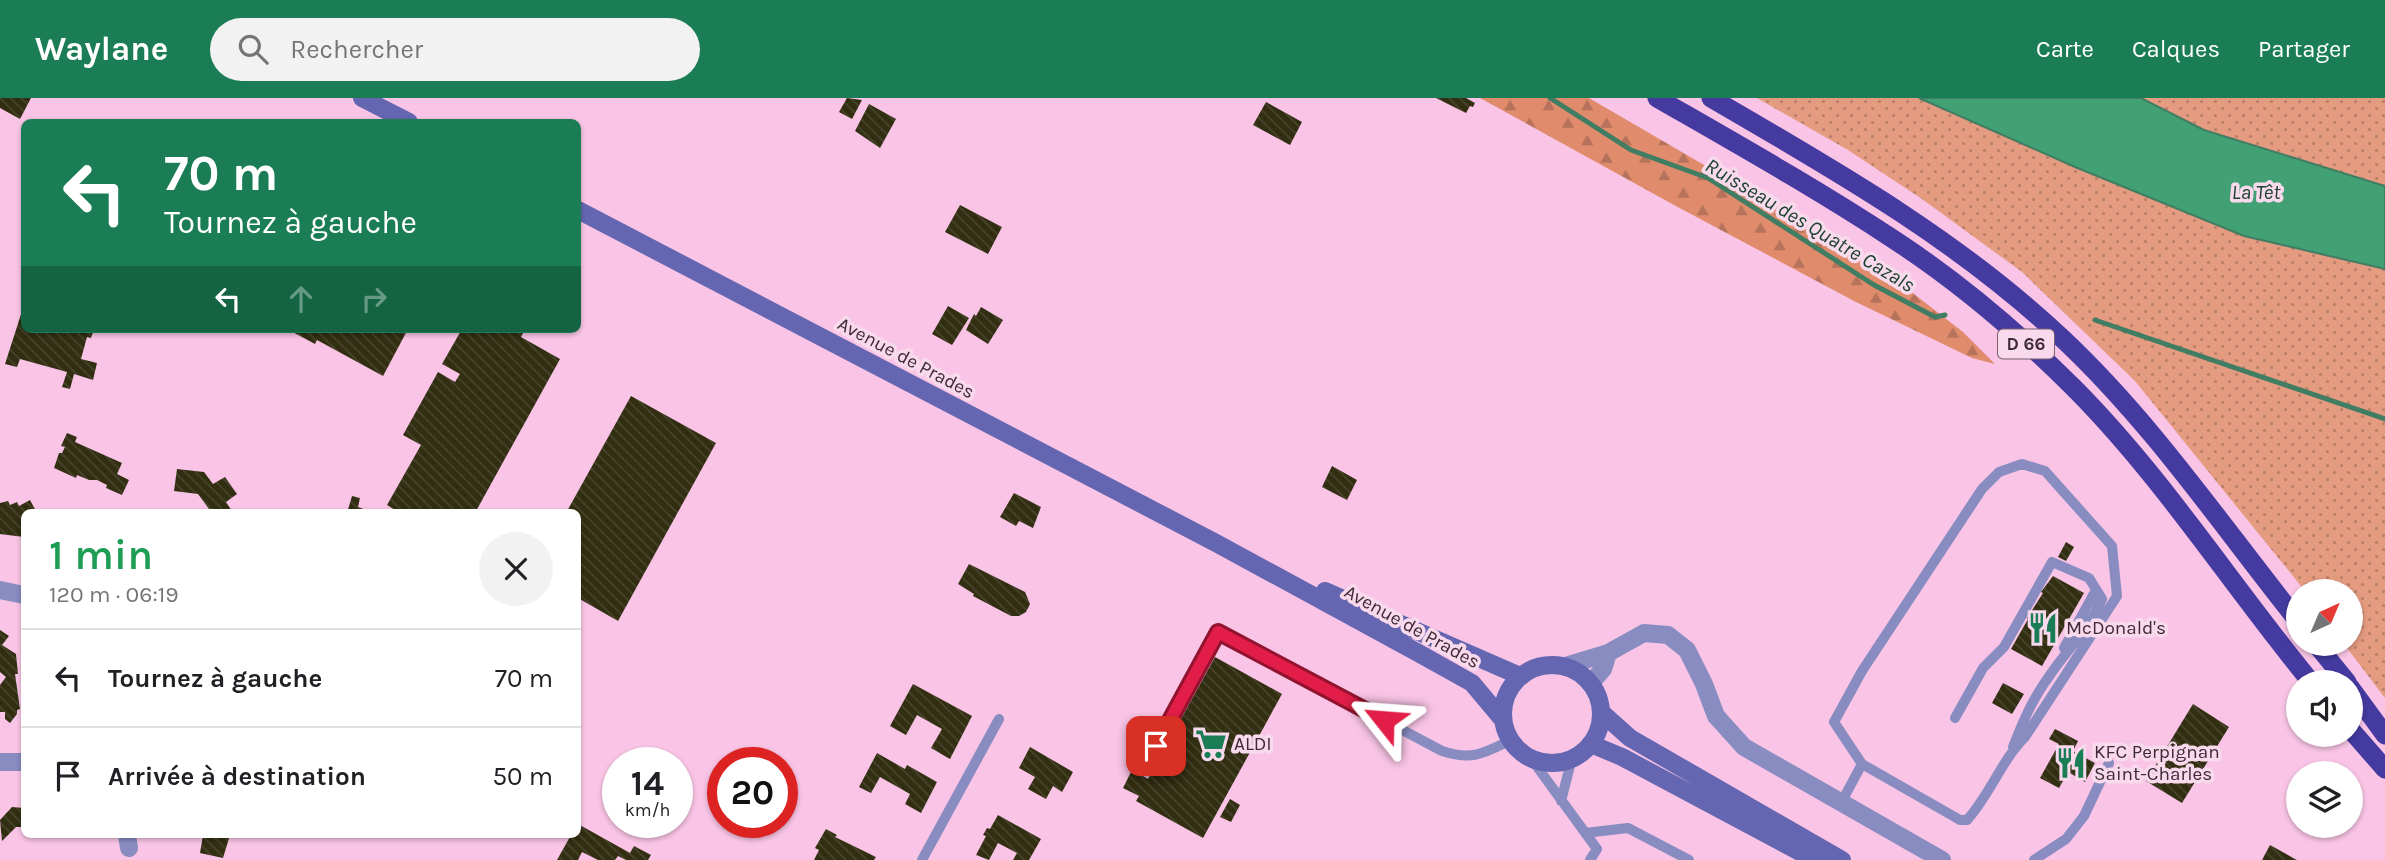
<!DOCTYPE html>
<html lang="fr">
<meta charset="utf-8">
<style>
body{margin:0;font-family:Karla,sans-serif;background:#f2f2f2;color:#202124;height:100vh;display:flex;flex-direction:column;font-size:26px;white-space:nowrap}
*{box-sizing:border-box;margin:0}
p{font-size:23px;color:#757577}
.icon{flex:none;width:38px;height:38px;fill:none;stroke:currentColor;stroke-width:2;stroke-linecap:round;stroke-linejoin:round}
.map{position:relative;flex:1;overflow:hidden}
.drawer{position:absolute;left:21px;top:411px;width:560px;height:329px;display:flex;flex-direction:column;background:#fff;border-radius:10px;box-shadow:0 2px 5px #0004}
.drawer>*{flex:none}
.guide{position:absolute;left:21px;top:21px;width:560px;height:214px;border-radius:10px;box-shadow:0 2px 5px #0004;background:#1a7d55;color:#fff;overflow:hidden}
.needle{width:46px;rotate:44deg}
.tools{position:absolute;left:2286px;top:481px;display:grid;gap:14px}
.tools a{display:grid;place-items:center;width:77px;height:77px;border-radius:50%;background:#fff;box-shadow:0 2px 5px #0004;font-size:35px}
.speed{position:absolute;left:602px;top:649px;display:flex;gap:14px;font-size:35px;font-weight:700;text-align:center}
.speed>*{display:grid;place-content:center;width:91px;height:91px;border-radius:50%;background:#fff;box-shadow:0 2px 5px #0004;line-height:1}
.speed small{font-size:18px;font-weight:400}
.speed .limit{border:10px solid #d22;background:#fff;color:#111}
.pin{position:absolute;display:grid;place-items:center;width:60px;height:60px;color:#fff;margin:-30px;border-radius:14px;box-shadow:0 4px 10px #0006}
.me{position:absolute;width:77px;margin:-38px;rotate:298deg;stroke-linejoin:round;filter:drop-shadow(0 0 5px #0008)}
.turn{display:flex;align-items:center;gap:24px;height:147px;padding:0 28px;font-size:32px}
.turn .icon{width:91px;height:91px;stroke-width:2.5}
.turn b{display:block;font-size:49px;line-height:60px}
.lanes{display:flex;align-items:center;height:66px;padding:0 28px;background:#0003;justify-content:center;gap:35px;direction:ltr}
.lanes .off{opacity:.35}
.round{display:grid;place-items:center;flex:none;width:74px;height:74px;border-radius:37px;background:#f2f2f2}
.head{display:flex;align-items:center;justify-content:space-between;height:119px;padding:0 28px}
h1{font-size:42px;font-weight:600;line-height:52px;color:#1e9e55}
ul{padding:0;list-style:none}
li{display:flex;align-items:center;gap:21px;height:98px;padding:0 28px;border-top:2px solid #e0e0e0}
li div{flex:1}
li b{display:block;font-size:26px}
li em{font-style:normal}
header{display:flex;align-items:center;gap:42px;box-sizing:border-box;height:98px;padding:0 35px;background:#1a7d55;color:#fff}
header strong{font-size:33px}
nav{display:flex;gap:38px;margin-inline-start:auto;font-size:24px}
.search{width:490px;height:63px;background:#f2f2f2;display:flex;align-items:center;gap:18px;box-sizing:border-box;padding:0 24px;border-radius:38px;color:#757577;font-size:26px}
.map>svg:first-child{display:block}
</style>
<header>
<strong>Waylane</strong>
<div class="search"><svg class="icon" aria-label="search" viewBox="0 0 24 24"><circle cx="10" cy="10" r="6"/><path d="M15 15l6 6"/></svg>Rechercher</div>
<nav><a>Carte</a><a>Calques</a><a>Partager</a></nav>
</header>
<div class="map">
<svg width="2385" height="762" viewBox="0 0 2385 762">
<defs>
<pattern id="grass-dots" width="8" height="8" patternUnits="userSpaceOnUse" patternTransform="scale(1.75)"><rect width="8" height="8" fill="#e49b80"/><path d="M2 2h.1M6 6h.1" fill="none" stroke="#ba7f6a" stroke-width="1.8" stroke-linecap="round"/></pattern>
<pattern id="forest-firs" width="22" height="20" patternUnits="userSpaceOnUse" patternTransform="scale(1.75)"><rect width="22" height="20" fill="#df8b6c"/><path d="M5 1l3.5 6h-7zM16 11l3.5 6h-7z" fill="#b6725a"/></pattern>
<pattern id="building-back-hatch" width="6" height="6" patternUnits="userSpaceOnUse" patternTransform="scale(1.75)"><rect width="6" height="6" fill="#322e12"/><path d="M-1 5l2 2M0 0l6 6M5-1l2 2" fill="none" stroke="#48442d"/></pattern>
</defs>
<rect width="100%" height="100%" fill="#f9c4e5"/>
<path fill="url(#grass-dots)" d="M1757 0H1919L2075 69 2244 138 2385 171V600L2344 546H2350V494L2305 493 2135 283 2022 174 1922 101 1848 52Z
M2141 0H2385V88L2204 32Z"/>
<path fill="url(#forest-firs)" d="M1480 0H1589L1879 169 1963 234 1995 266 1972 260 1856 204 1674 107Z"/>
<path fill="#42a075" stroke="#417d63" stroke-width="2" d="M1919 0H2141L2204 32 2385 88V171L2244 138 2075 69Z"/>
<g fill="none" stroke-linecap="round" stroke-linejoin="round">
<path stroke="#417d63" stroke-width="5" d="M1550 0 1631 52 1708 80 1874 187 1935 219 1945 217
M2095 222 2385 321"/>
</g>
<path fill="url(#building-back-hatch)" d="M0 0H31L20 21 0 10Z
M847 0 862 2 852 21 839 14Z
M1436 0H1466L1475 5 1473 9 1470 8 1466 15Z
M1266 4 1302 24 1290 47 1253 27Z
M869 6 896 21 880 50 855 33Z
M960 107 1002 129 988 156 945 134Z
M24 207V231H94L91 240 87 239 81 261 97 265 93 282 74 276 70 291 62 289 67 274 20 261 17 269 5 266Z
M948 208 969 220 952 247 932 236Z
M981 209 1003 222 988 246 966 232 974 216 976 218Z
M287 231H408L383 278 317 242 315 246Z
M462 231H525L521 239 560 261 475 415H400L387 407 421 347 403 337 438 274 455 284 460 276 442 266Z
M631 298 716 345 618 523 578 500V415H566Z
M67 335 77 339 75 344 122 365 117 376 129 382 122 397 106 390 107 387 97 382H89L77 377 76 380 54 370 59 355H62L65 349 61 348Z
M1332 368 1357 382 1347 402 1322 389Z
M177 371 204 374 213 386 225 379 237 396 226 404 232 413 230 415H212L198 396 174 393Z
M1014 395 1041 409 1033 430 1019 423 1016 428 1000 419Z
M352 398 360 400 358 409 366 412 365 415H347Z
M30 402 37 415H24V439L0 436V405L8 403 10 407 17 404 19 408Z
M2066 444 2074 449 2066 463 2058 459Z
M969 466 1025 494 1030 506 1026 514 1019 518H1011L973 498 974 496 958 486Z
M2053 478 2084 495 2042 568 2011 551 2028 521 2027 520 2043 495 2041 494Z
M0 532 9 538 2 547 16 556 18 576H15L20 611 17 612V616L10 625 5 621V614H0V587L6 579 0 574Z
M1215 559 1282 596 1203 740 1136 703 1139 698 1123 690 1132 672 1148 681Z
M2003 585 2024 596 2012 616 1992 605Z
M913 586 972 618 950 661 931 650 942 631 917 617 906 637 890 628Z
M2193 606 2229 629 2182 705 2146 683Z
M2055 631 2078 643 2073 653 2095 665 2085 684 2068 674 2059 690 2040 680 2059 646 2049 641Z
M1030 649 1073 674 1062 694 1053 688 1046 701 1028 691 1035 679 1019 670Z
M877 655 905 671 907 667 937 684 921 715 905 706 910 696 880 679 871 695 859 689Z
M1230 701 1240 707 1231 724 1220 719Z
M12 709 24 710V729H16L2 743 0 722Z
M998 717 1041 741 1029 762H1013L1017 755 998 745 989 762 976 757 986 738 983 737 987 730 990 731Z
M578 726 630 755 634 748 651 757 648 762H626L618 758 615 762H598L582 754 578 762H557L571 737H578Z
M826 731 837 737 835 739 876 759 874 762H814L819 752 815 750Z
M203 737H230L223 760 200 755Z
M2270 747 2297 762H2262Z"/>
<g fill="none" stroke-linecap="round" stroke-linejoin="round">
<path stroke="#888cc0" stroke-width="10" d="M2022 366 2045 373 2112 448 2117 498 2025 639C2001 663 1990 697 1967 722H1960L1862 666 1834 624 1862 573 1982 391 1999 374Z
M2064 550 2096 492
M1955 620 1983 570 2004 549 2052 464 2089 480 2102 501C2090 530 2067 552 2050 577 2033 600 2023 623 2013 649
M1530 659 1597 751 1590 762
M1143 670 1218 534 1442 653C1473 663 1484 655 1511 642
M1561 703 1572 660
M1841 705 1862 666
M1585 735 1628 730 1689 762
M922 762 999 621
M2034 762 2066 741 2084 718 2109 665"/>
<path stroke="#888cc0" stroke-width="18" d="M0 492 24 497
M1565 568 1608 555 1644 535 1668 537 1687 552 1704 586 1716 618 1744 649 1942 762
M1591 585 1603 571 1608 555
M0 664H24
M127 737 129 750"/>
<path stroke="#6466b1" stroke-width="18" d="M362 0 409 24
M578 112 1216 445 1422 557 1472 585 1503 622
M1325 493 1520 578
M1503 616a49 49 0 1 1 98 0a49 49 0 1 1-98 0Z
M1601 614 1630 640 1842 762
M1591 646 1622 659 1815 762"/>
<path stroke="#443aa0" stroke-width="19" d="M1657 0C1737 46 1817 91 1893 141 1959 184 2021 237 2076 292 2164 381 2232 488 2311 584
M1711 0C1835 72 1960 143 2064 242 2153 326 2222 428 2298 523
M2316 546 2347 584
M2350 589 2385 637
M2350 631 2385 671"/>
</g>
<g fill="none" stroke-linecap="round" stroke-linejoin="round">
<defs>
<path id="route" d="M1156 648 1218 534 1384 622"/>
</defs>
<use href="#route" stroke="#92132f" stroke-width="18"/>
<use href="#route" stroke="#e11d48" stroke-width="12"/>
</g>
<defs>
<symbol id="restaurant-bare" viewBox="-9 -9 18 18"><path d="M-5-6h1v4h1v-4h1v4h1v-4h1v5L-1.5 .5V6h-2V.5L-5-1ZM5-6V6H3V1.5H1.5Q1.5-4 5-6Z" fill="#1a7d55" stroke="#f9d9ec" stroke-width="2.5" paint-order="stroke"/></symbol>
<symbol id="supermarket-bare" viewBox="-9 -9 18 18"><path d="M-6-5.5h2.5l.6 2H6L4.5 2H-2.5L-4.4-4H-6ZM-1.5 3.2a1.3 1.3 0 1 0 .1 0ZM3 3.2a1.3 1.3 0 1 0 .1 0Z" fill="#1a7d55" stroke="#f9d9ec" stroke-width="2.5" paint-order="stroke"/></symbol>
</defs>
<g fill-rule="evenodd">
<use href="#restaurant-bare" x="2021" y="508" width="44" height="44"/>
<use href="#supermarket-bare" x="1189" y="624" width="44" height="44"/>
<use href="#restaurant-bare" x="2049" y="643" width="44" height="44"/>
</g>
<g text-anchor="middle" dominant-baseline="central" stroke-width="7" stroke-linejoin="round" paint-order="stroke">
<rect fill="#f9d9ec" stroke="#775f6e" stroke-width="2" x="1998" y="231.5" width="56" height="29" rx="5"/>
<g font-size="18" font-weight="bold" fill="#3f2b38">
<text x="2026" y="246">D 66</text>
</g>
<g font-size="19" fill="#3f2b38" stroke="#f9d9ec">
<text transform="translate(906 260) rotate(28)">Avenue de Prades</text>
<text transform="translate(1412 529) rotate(29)">Avenue de Prades</text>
</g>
<g font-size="19" fill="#3f2b38" stroke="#f9d9ec" text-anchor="start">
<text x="2066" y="530">McDonald's</text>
<text x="1234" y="646">ALDI</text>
<text x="2094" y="654">KFC Perpignan<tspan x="2094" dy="22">Saint-Charles</tspan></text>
</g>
<g font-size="21" font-style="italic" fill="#1a422f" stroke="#f9d9ec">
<text x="2256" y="94">La Têt</text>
<text transform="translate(1810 127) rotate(31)">Ruisseau des Quatre Cazals</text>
</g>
</g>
</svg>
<div class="tools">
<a><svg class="needle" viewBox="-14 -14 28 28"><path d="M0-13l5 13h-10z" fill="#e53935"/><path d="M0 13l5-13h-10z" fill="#757577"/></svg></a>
<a><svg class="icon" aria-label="sound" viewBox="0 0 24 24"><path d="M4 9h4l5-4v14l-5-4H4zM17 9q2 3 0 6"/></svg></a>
<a><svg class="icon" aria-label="layers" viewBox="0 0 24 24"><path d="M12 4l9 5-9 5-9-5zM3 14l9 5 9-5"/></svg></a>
</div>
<div class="speed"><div>14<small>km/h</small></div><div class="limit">20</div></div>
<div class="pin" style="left:1156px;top:648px;background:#d93025"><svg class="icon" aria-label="arrive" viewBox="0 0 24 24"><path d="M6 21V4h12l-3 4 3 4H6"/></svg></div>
<svg class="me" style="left:1384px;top:622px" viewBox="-20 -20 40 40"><path d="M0-17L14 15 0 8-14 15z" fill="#e11d48" stroke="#fff" stroke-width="4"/></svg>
<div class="guide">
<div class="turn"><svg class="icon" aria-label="left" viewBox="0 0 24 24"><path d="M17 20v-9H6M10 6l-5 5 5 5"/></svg><div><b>70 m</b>Tournez à gauche</div></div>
<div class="lanes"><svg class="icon" aria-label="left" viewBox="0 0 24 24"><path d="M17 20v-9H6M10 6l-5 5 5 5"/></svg><svg class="icon off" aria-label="ahead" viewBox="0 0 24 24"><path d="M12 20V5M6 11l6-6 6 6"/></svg><svg class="icon off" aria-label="right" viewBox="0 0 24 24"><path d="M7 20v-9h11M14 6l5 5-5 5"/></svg></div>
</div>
<section class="drawer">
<div class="head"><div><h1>1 min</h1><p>120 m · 06:19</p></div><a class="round"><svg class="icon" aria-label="close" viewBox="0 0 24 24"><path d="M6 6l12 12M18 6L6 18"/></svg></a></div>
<ul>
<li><svg class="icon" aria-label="left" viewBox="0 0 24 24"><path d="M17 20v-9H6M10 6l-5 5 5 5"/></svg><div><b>Tournez à gauche</b></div><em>70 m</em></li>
<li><svg class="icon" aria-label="arrive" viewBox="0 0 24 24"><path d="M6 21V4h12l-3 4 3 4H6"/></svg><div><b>Arrivée à destination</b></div><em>50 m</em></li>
</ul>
</section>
</div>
